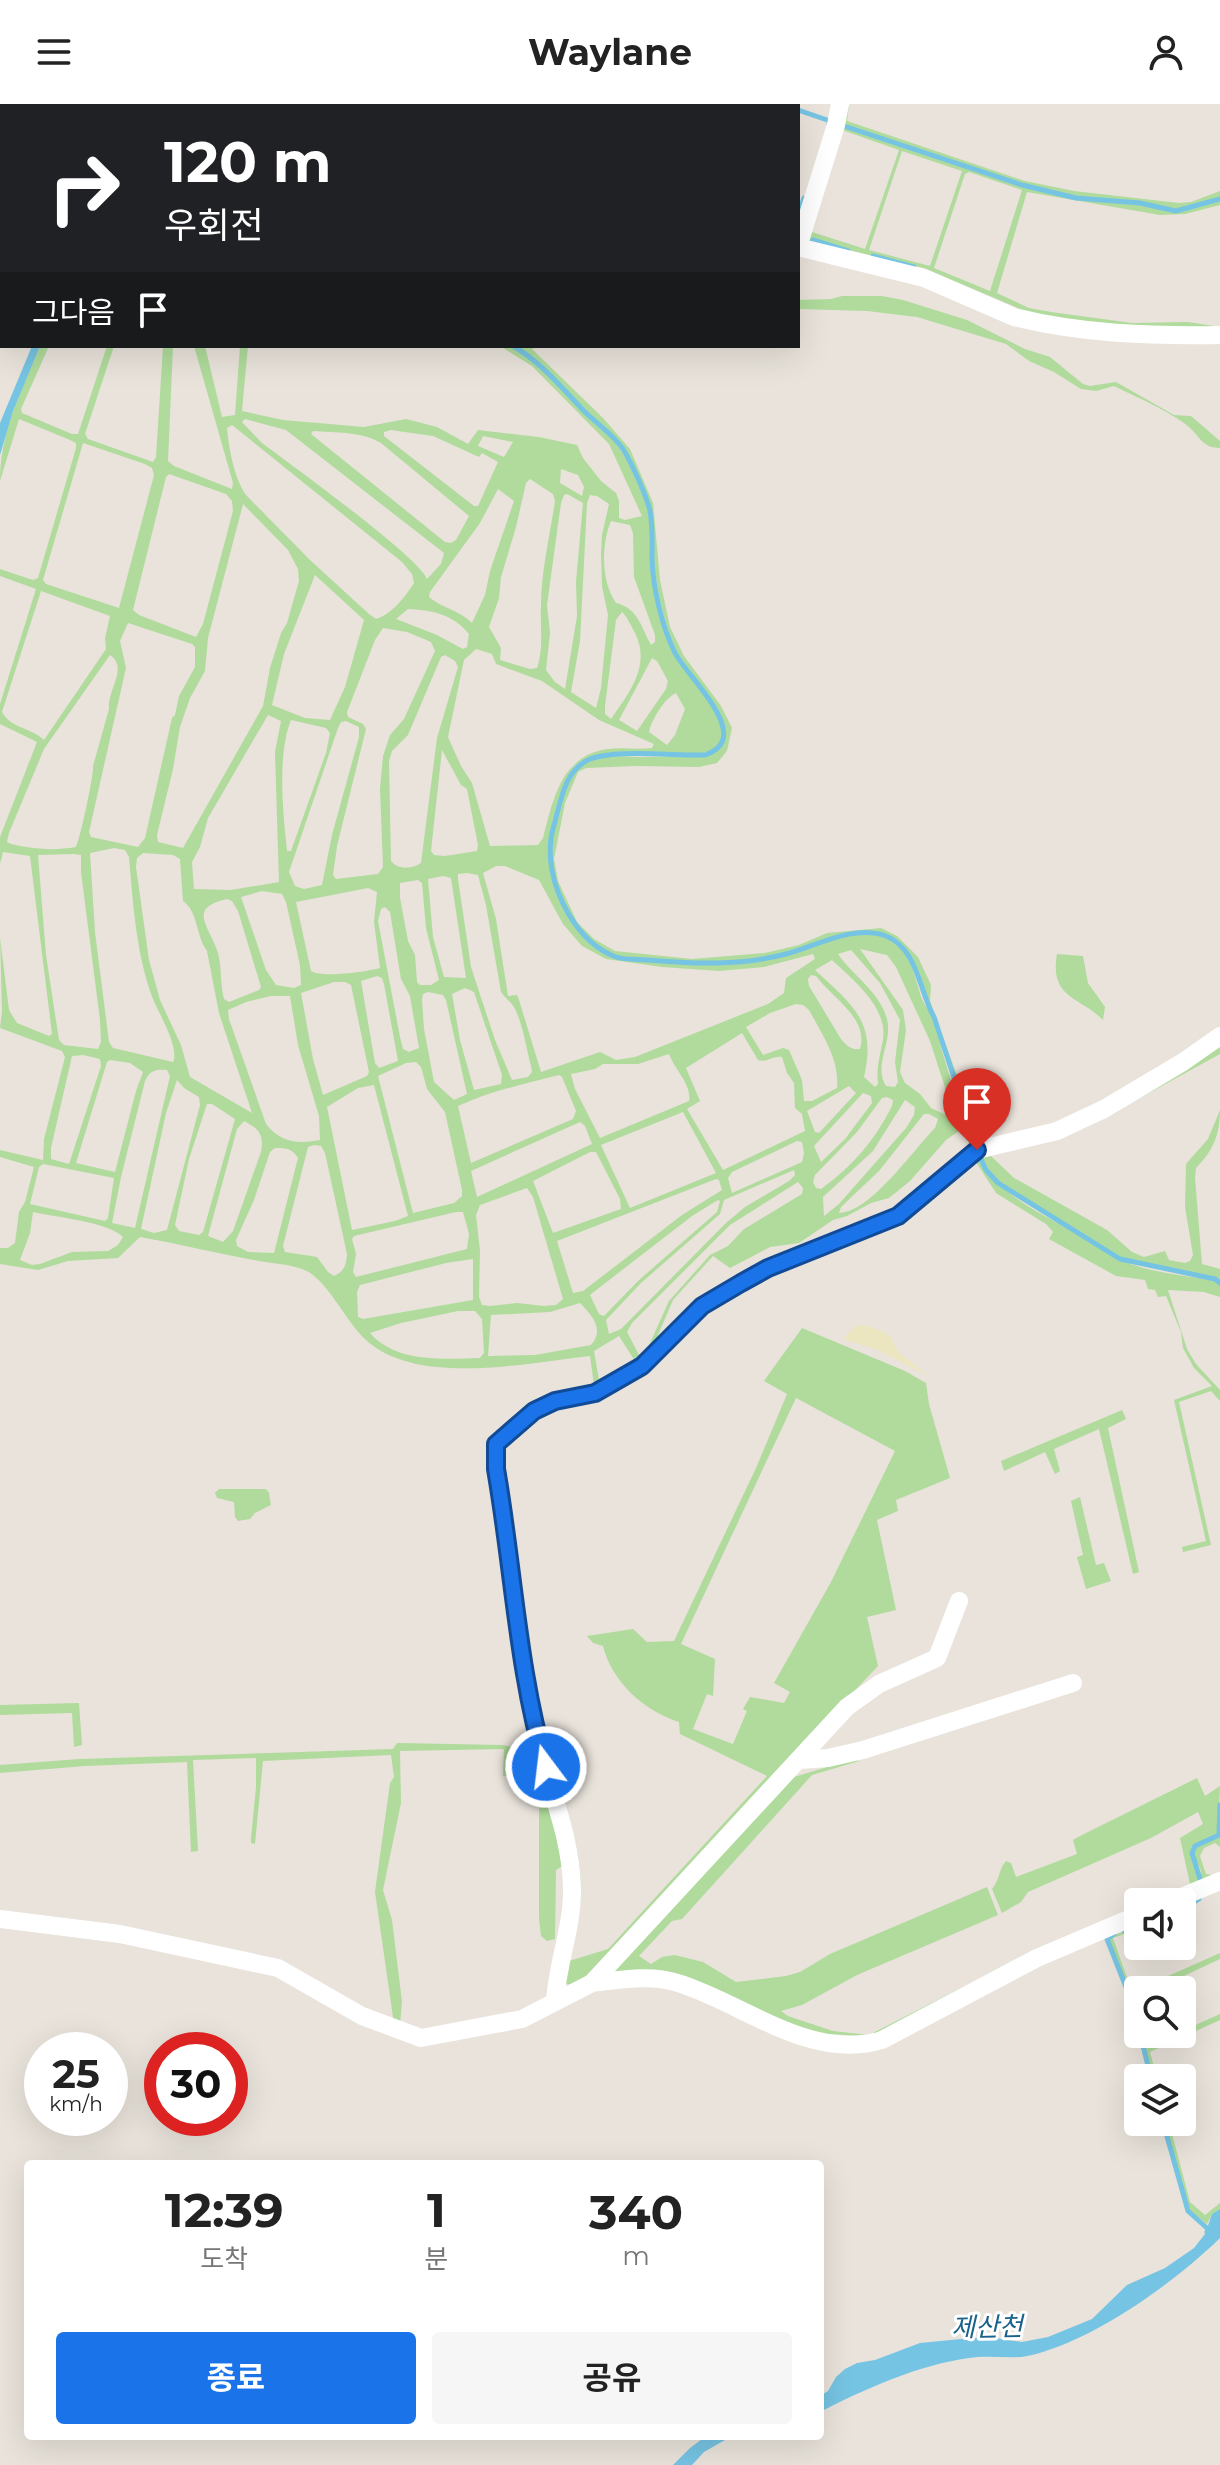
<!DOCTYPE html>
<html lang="ko">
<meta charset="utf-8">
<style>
body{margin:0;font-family:Montserrat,"Noto Sans KR",sans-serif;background:#f6f6f6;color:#222;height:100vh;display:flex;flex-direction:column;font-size:30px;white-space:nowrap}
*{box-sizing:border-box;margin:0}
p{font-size:26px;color:#767676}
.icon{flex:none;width:44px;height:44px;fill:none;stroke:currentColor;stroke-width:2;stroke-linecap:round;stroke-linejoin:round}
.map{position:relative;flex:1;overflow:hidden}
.sheet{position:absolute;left:24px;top:2056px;width:800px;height:280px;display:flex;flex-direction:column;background:#fff;border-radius:8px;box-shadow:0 8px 32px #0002}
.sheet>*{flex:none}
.hud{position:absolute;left:0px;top:0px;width:800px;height:244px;box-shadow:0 8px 32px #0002;background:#202124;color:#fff;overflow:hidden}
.controls{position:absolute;left:1124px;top:1784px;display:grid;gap:16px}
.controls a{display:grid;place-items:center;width:72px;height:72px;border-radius:8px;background:#fff;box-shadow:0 8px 32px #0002;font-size:40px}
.speed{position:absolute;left:24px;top:1928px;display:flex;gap:16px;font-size:40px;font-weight:700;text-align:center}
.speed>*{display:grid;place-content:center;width:104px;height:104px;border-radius:50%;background:#fff;box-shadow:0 8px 32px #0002;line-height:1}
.speed small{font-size:20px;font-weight:400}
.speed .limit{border:12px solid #d22;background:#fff;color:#111}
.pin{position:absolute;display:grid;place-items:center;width:68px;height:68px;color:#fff;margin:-82px -34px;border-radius:50% 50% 50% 0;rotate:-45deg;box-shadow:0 0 8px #0007}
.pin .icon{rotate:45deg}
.me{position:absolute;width:88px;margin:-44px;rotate:345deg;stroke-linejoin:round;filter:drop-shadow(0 0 6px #0008)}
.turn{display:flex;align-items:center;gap:28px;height:168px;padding:0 32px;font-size:36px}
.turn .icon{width:104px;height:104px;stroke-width:2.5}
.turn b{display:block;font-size:56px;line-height:68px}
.then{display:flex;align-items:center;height:76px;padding:0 32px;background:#0003;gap:16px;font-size:30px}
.eta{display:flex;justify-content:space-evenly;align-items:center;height:136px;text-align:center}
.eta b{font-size:48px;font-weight:700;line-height:56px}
.cta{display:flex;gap:16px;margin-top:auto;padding:16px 32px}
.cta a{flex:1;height:92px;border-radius:8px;background:#1a73e8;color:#fff;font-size:32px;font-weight:700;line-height:92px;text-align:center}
.cta a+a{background:#f6f6f6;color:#222}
header{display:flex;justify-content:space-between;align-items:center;height:104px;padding:0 32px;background:#fff;font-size:36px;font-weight:700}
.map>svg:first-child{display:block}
</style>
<header><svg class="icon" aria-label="menu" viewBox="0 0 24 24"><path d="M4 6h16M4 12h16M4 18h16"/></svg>Waylane<svg class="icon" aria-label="person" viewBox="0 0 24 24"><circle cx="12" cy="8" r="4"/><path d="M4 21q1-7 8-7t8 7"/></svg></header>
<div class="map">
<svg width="1220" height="2361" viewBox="0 0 1220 2361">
<rect width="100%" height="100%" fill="#e9e3db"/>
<path fill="#b0db9c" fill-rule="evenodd" d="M844 0H849L847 17 1025 77 1074 87 1179 99 1191 98 1220 87V94L1176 105 1140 98 1076 92 1023 80 845 21 844 23 1022 82 1076 95 1139 101 1176 108 1220 97V101L1185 110 1160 111 1027 88 997 189 1029 204 1051 208 1132 219 1188 218 1220 223 1184 230 1021 212 810 139 807 130ZM842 26 899 46 865 145 812 128ZM902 47 962 67 930 162 869 146ZM969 68 1022 86 990 187 934 164 965 70ZM814 135 852 147 924 164 1025 207 814 137Z
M842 192H882L903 196 967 216 1025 245 1050 253 1083 280 1090 282 1116 278 1174 311 1191 312 1220 337V344C1203 344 1200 333 1189 323 1170 307 1136 293 1114 282L1096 287 1081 285 1054 268 1029 257 1006 240 917 213 867 207 798 205V196L831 195Z
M40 242H49L21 305 22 309 72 330H78L107 242H114L85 330 88 335 153 358 156 353 163 242H173L168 357 174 362 232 385 233 379 194 242H205L222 313 235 311 240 242H248L242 307 283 316 364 323 406 315 437 323 468 340 478 326 539 333 577 341 583 354 601 377 616 389 619 397V414L625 416 642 412 609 340 532 262 500 242H510L526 251 610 331C626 352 642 381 648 407 652 424 650 439 651 456 653 485 662 518 672 545 684 574 731 607 721 640 687 669 613 631 576 661 562 673 550 722 550 740 549 786 570 836 615 853 624 857 635 856 645 857 691 861 737 863 783 852 813 846 857 819 888 835 912 847 914 873 922 895 925 903 932 909 934 917 943 951 953 987 968 1020 972 1027 973 1035 977 1041L936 912C920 886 919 846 887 832 854 817 814 843 782 850 738 859 694 859 649 855 640 854 628 854 619 852 596 846 577 825 567 804 553 777 547 746 556 717 564 691 567 663 596 655 611 650 624 653 638 653 661 653 683 652 705 652 760 634 686 572 675 545 664 518 656 485 654 456 653 440 654 424 651 408 647 388 635 363 625 346 615 330 600 320 587 307 564 284 543 258 515 242H541L532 245 603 314 630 345 653 399 660 476 670 523 684 552 721 602 732 624 727 647 717 659 699 663 636 662 586 664 578 668 565 699 554 755 558 777 577 818 594 835 615 847 692 855 765 849 799 841 827 829 881 824 897 832 918 853 931 881 930 897 981 1038 998 1039 969 1049 949 1067 971 1044 965 1030 959 1027 946 1036 910 1077 889 1094 871 1099 847 1112 833 1116 799 1139 770 1143 730 1164 713 1152 673 1196 649 1252 642 1259 633 1254 619 1232 594 1247 600 1282 590 1287 594 1281 590 1252C527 1259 417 1283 366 1236 346 1218 329 1179 307 1167 292 1160 275 1160 259 1157 219 1150 180 1140 140 1133L118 1154 68 1157 38 1166 0 1160V1144H8L15 1139 19 1108 25 1098 34 1063 0 1053V1046L43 1056 44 1035 65 953 62 947 0 924 2 907 0 833 9 906 17 919 49 932 52 930 30 752 3 748 0 760V733L37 638 0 620V600L36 485 0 472V465L33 476 38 474 76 344V339L70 336 19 315 0 377C0 328 21 286 40 242ZM245 315 286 326 444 449 441 460 427 475C419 453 290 360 262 339L242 318ZM232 321 402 458 412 470 414 479C406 492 391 511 376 515L369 510 310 456 246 391C234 374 229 345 227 324ZM391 326 433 332 479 353 482 349 498 358 478 402H474L384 332V328ZM313 327C336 329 360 327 381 339L469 412 456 436 451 439 445 438 311 330ZM483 332 513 338 504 353 478 342ZM83 339 145 360 152 364 154 371 119 504 46 480 43 476ZM561 365 578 371 584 383 582 392 560 379ZM169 370 226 390 232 397 233 407 203 520 196 533 139 511 133 506 166 373ZM530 375 553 390 555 397C550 431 541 468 541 502 540 524 544 543 537 564L530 565 500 556 501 544 489 523 499 494 501 473 516 423 526 379ZM498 385 514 397 490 467 485 491 472 519C459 506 442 504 429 493L430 488 480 419ZM567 390 583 399 576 478 577 512 565 585 555 578 546 566 550 529 547 501 561 399 564 391ZM590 391 597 392 609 400 602 431 601 449 602 482 608 511 601 584 596 604 571 588 580 537 587 399ZM243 400 288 446 298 465 299 477 287 519 281 529 270 564 263 602 183 744 158 738 157 731 173 665 180 623 190 594 205 567 208 534ZM611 417 630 421 633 429 634 473 655 531V538L651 541C641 523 638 504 616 499 601 478 601 441 611 417ZM315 471 364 516 345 583 330 616 305 614 272 601 284 550ZM41 487 110 512 105 534 106 545 44 636C32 624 10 624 2 608ZM408 505C431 506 453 510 469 530L467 543 463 545 437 531 396 515ZM622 508C628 514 631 522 635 529 651 561 630 588 611 615L605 610V602L616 516ZM128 519 192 540 195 543V563L179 592 175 611 172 614 145 734 138 743 91 733 89 728 126 564 120 537ZM383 524 407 528 431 538 435 547 404 615 390 631 383 652 380 685 383 763 378 770 336 775 333 771 337 742 366 625 363 620 348 613 347 608 375 536ZM476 545 492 550 496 560 542 577 599 616 654 640 652 644C637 646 622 643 608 645 561 651 553 696 543 734L538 741 490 742 472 679 461 662 448 633 464 556ZM110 551C129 564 107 585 109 605L93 662C94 671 80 736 76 743 54 747 33 745 11 740L7 738 9 729 44 645ZM445 551 455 557 458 563 437 634 421 759C412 765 398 766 391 757L389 657 392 647 408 631 441 553ZM652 554 657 557 668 577 666 585 637 627 619 616ZM676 589 685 605 675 631 667 641 649 628C652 615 664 595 676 589ZM268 611 281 617 275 648 279 778 231 786 194 785 192 758 200 743 208 714ZM291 616 326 624 330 629 326 649 291 747H287C283 709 277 651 291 616ZM346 617 359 623V633L332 731 322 781 304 785 295 782 289 768 338 624 341 618ZM442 646 461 681 467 685 478 741 477 747 445 752 434 751 431 747ZM114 744 125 746 129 753C133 799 136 850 153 895 159 910 180 944 173 958L113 944 109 938 95 828 90 749ZM143 749 173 751 180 755 183 797C198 807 196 832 207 847L219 909 252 1009 190 973 181 941 160 896 149 856 136 763 137 754ZM74 750 81 751V768L100 916 101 938 98 945 64 941 59 936 46 851 38 751ZM496 762H505L539 776 563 820 582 842 606 855 662 863 719 867 764 863 813 850 815 855 786 874 784 889 768 900 635 953 616 956 600 948 541 968 519 896 517 891 508 892 496 815 483 769ZM467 769 478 771 486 801 501 888C505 894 510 897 514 903 523 920 526 943 531 962L532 968 528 973 512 976 495 936 471 863 458 775V770ZM443 772 451 774 466 874 444 873 433 833 428 775ZM418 776 422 779 426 824 439 876 431 881H420L417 878 415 851 408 837 400 794V779ZM368 784 377 788 374 818 380 864C366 868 322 874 311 867L296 798ZM262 787 282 790 286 798 300 861 301 881 294 884 276 881 266 866 241 793ZM227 795 232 797 238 807 261 883 259 886 229 898 224 895C220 880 222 864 218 849 210 823 186 804 227 795ZM385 803 390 808 401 875 410 892 419 944 409 948 403 945 400 933 378 817 381 805ZM860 845 887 851 896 863 930 937 954 1011 950 1013 931 1004 920 990 905 979 900 968 906 926 903 906ZM851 846 880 879 900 916 895 958 898 978 895 983 886 982C873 962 893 938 887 915 880 888 853 872 838 850ZM832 856C853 876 888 903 883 936 880 952 876 964 878 980L875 983 864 973C877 918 853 901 815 866ZM811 871 816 872C832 894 869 914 860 945 851 946 847 942 841 935L809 882 808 875ZM377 872 382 874 384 880 398 957 379 964 375 959 361 877ZM334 878H345L351 881 369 968 367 972 323 991 313 955 301 889ZM465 884 474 888 502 971 501 980 474 986 460 936 452 890ZM428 888 443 891 446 896 467 990 454 996 434 978 424 925 422 895 423 890ZM271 892H290L298 941 319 1012 320 1036C298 1040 281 1039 266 1020L229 915 228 906 246 898ZM796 900 803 901 809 906C822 930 840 956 837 984L812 997H804L802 976 789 946 783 944 763 951 746 923 770 909ZM742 929 758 956C767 959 773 951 782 953L787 969 794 979 795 1004 802 1010 805 1027 723 1066 687 1005 700 997 686 964ZM669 950C675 966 692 981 689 997L600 1034 575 985 571 970 595 965 603 960H638ZM83 951 100 955 101 962 69 1060 51 1055V1044L72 952ZM110 956 130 959 143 968 136 987 115 1068 76 1059 107 958ZM416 958 421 963 427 985 445 1008 462 1086V1092L454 1099 413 1109 378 972 406 959ZM167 966 170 972 135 1124 112 1119 121 1073 145 977C150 966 156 965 167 966ZM559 971 562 973 576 1007 573 1015 471 1059 458 1002C491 987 524 980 559 971ZM177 976 184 984 199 993 200 1001 167 1126 154 1129 141 1125 166 1009ZM374 981 408 1112 395 1117 352 1126 327 1003 358 984ZM849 982 856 989 819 1029 815 1028 807 1007ZM863 989 871 992 872 999 845 1035 821 1058 814 1042ZM887 993 893 996 892 1002C875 1036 852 1063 821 1085L816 1084 813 1078 815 1071 857 1028 882 994ZM905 996 915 1003 914 1011 906 1024 839 1100 824 1112 823 1093 873 1047ZM207 1000H212L235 1015 203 1128 199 1131 179 1127 175 1121 189 1055ZM683 1008 716 1069 630 1104 601 1041ZM924 1010H929L938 1015 935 1024C913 1046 871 1108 839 1109L841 1103 879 1067ZM244 1017C260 1025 264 1032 261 1048L233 1127 223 1138 208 1132 237 1025ZM580 1018 585 1022 592 1040 477 1093 471 1067ZM797 1037 802 1038 804 1049 802 1058 732 1089 728 1074 732 1068ZM314 1041 321 1042 325 1049 347 1150C346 1161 345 1167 334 1172L328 1168 317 1153 285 1148 283 1142 308 1043ZM275 1044C285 1044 292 1044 298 1054L274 1149 248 1148 237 1142 236 1136 254 1096 270 1048ZM590 1048H596L620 1095 621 1105 553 1129 533 1077ZM43 1060 114 1074 108 1114 105 1117 30 1100 39 1063ZM794 1066 795 1071 789 1077 745 1103 726 1119 621 1225 609 1230 606 1216 641 1179 720 1110 724 1096ZM716 1075 719 1076 722 1086 682 1111 583 1187 573 1189 557 1137ZM798 1078 803 1084 802 1090 744 1125 728 1142 710 1151 669 1197 646 1248 639 1251 627 1228 632 1219 730 1121ZM527 1084 533 1093 563 1195 556 1201 544 1202 517 1199 490 1202 482 1201 479 1193 480 1147 476 1111 480 1101ZM718 1096 720 1097 717 1108 639 1176 604 1212 599 1210 590 1191 595 1187 692 1112ZM33 1108C56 1113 108 1118 123 1133L118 1141 108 1147 72 1148 40 1160 32 1161 20 1156 30 1129ZM456 1108H463L469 1130 467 1145 356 1173 353 1168 356 1150 352 1135 354 1132ZM473 1155V1196L363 1215 358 1213 357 1188 360 1181 446 1159ZM580 1199C592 1211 605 1226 591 1241L535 1251 488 1252 491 1211 550 1208ZM458 1207H475L482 1215 484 1249 480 1254C443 1255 396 1259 370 1229L401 1219Z
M1057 850 1083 852 1088 879 1105 903 1103 916C1081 893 1049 895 1057 850Z
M1220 935V950L1085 1024 992 1048 991 1052 1014 1074 1107 1126 1132 1148 1144 1153 1165 1147 1169 1156 1185 1159 1190 1157 1193 1151 1185 1103 1186 1060 1208 1035 1220 1006C1220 1031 1213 1047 1196 1064L1195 1074 1202 1160 1220 1165V1177L1121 1154 999 1078 988 1065 981 1051 979 1052C999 1095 1052 1114 1091 1137 1102 1143 1111 1153 1123 1157 1151 1169 1185 1171 1215 1177L1220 1180V1193L1204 1188 1168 1186 1187 1245 1196 1260 1220 1286V1297L1211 1287 1179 1298 1211 1441 1183 1448 1182 1443 1206 1437 1174 1296 1212 1282 1194 1264 1183 1244 1181 1228 1166 1192 1158 1193 1155 1186 1148 1185 1145 1176 1116 1172 1049 1135 1053 1128 1046 1120 996 1089 974 1055 891 1122 817 1150 735 1187 775 1165 847 1136 881 1126 902 1113 979 1049 1047 1032 1091 1015 1201 949Z
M802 1224 905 1267 926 1279 929 1300 950 1374 896 1396 898 1407 877 1416 896 1506 867 1513 878 1562 582 1876C576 1880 570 1883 564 1878L578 1793 541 1631 524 1523C533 1565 539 1609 550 1651 563 1695 580 1736 581 1783 582 1808 573 1833 569 1857L608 1845 767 1672 680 1630 679 1618C644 1607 612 1578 603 1542L593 1539 587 1532 633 1525 647 1538 674 1537 756 1364 787 1290 764 1277ZM796 1294 895 1347 831 1478 774 1579 790 1588 784 1599 750 1593 743 1605 747 1607 733 1640 693 1625 707 1590 713 1592 715 1555 681 1540Z
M1122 1306 1126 1315 1108 1324 1139 1468 1133 1470 1099 1325 1054 1345 1060 1367 1055 1370 1045 1348 1004 1367 1001 1357Z
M219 1385H266L269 1389 271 1401 255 1409 250 1415 238 1417 235 1413 234 1398 217 1394 215 1389Z
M1080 1393 1096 1461 1104 1459 1111 1477 1086 1485 1077 1453 1083 1451 1071 1397Z
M79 1599 82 1641 74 1643 72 1609 0 1611V1601Z
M397 1639 501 1641 537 1646 567 1759 556 1766 555 1835 547 1837 541 1832 539 1814V1694L526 1673 503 1672 504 1645 400 1647 401 1699 383 1786 392 1816 402 1898 400 1921 394 1920 375 1788 390 1679 394 1673 391 1651 263 1657 255 1740 251 1739V1734L256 1683V1654L193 1656 198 1747 191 1748 187 1658 85 1662 0 1669V1661L80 1655 393 1645Z
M857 1654 859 1657 812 1671 682 1815 672 1817 639 1852 651 1860 662 1853 675 1851 703 1858 736 1878 786 1872 800 1868 830 1850 987 1783 998 1811 857 1871 802 1901 781 1907 788 1912 833 1927 869 1931 1018 1855 878 1933 813 1929 758 1907 609 1870 794 1673Z
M1197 1674 1205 1692 1220 1682 1218 1730 1194 1741 1190 1749 1200 1777 1201 1767 1193 1749 1196 1744 1220 1732V1743L1215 1739 1204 1744 1200 1752 1206 1770 1213 1771 1162 1798H1146L1190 1780 1180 1734 1203 1720 1198 1708 1151 1734 1028 1788 1021 1798 1002 1809 992 1785C1000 1776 998 1766 1006 1757L1011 1759 1016 1773 1077 1750 1073 1736 1080 1732Z
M1138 1823V1825L1113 1834 1132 1888 1220 1849V1855L1154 1886H1138V1922L1108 1835 1113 1831Z
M1220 1910V1916L1150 1948 1157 1974H1152L1140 1930H1146L1149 1942 1182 1930V1927Z
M1164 2018H1169L1190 2098 1205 2111 1220 2099V2105L1212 2110 1207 2120 1189 2106Z"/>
<path fill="#ece6c0" d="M857 1221H865L884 1228 892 1235 897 1247 930 1273 878 1246 843 1235Z"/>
<path fill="#76c4e3" d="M32 242H40L13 307 0 351V319Z
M1220 2105V2134C1174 2179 1098 2233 1036 2250 1014 2257 991 2250 969 2254 918 2261 865 2285 820 2308V2292L828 2287 836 2273 845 2265 857 2259 875 2256 920 2239 971 2234H996L1022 2238 1048 2233 1092 2215 1127 2181 1165 2164 1194 2144 1205 2130 1212 2110Z
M706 2332H732L704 2348 692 2361H673L690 2344Z"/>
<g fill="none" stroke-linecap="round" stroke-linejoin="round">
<path stroke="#76c4e3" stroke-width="5" d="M405 0 409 2
M782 0 788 2
M259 2 261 0
M798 6 830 17 829 20
M844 22 1022 81 1076 94 1140 99 1176 107 1220 95
M798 112 804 94
M813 136 848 147
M873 152 914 163
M513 242C541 258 562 284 584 307 597 320 613 330 623 345 632 360 646 390 650 407 653 423 652 438 652 455 653 484 662 523 675 549 688 574 756 634 705 651 675 652 615 645 590 655 564 666 561 697 554 721 545 750 553 783 568 809 579 828 594 845 616 853 625 856 637 855 647 856 693 860 740 862 786 850 817 842 853 820 886 832 918 845 919 887 934 913L976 1040
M979 1051 986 1066 998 1079 1120 1155 1215 1175 1220 1179
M1200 1775 1192 1749 1195 1742 1219 1731 1220 1701
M1182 1806 1199 1795
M1124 1827 1138 1822
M1114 1830 1107 1835 1126 1883 1138 1924
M1140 1930 1151 1974
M1163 2018 1188 2107 1208 2125 1207 2128"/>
<path stroke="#fff" stroke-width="18" d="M335 2H357
M798 143 924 174 1014 213C1082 230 1150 232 1220 231
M798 143 836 21 840 0
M0 148H2
M799 1656 828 1654 863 1646 1073 1579
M1169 1798 1220 1777
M0 1815 120 1830 278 1864 362 1912 421 1934 522 1915 592 1879 847 1603 879 1580 937 1554 959 1497
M592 1879C620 1876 650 1870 678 1879 743 1899 811 1958 882 1936L1037 1854 1138 1811
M555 1898C557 1860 573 1822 572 1784 571 1730 548 1682 536 1630 518 1543 511 1453 496 1365V1340L534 1307 555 1297 595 1289 642 1262 702 1202 741 1179 768 1164 898 1112 977 1046 1057 1027 1104 1005 1183 958 1220 932"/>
</g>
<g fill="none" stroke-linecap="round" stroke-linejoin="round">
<defs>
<path id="route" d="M546 1663C518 1570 513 1462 496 1365V1340L534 1307 555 1297 595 1289 642 1262 702 1202 741 1179 768 1164 898 1112 977 1046"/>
</defs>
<use href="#route" stroke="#114b97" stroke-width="20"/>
<use href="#route" stroke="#1a73e8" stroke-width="14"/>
</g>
<g text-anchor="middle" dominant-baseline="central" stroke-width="6" stroke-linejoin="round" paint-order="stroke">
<g font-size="26" font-style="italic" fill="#19628b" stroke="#fff">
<text transform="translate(987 2223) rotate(-1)">제산천</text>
</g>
</g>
</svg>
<div class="controls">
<a><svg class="icon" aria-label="sound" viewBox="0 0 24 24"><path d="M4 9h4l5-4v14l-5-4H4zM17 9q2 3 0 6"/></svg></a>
<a><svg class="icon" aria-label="search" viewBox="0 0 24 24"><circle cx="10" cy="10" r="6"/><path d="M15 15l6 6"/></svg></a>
<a><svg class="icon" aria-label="layers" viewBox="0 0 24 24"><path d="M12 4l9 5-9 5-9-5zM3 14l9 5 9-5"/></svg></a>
</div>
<div class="speed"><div>25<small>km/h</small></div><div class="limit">30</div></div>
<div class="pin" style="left:977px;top:1046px;background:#d93025"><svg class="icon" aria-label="arrive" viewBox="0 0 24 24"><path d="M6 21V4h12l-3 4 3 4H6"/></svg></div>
<svg class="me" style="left:546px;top:1663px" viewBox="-20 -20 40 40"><circle r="17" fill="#1a73e8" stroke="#fff" stroke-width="3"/><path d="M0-11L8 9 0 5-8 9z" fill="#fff"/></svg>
<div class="hud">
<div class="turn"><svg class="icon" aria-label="right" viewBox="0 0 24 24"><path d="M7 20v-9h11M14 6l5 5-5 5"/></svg><div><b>120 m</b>우회전</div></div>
<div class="then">그다음<svg class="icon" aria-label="arrive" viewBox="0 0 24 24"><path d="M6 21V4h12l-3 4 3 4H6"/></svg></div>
</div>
<section class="sheet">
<div class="eta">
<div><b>12:39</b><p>도착</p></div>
<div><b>1</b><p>분</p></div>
<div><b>340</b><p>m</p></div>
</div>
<div class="cta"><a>종료</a><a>공유</a></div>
</section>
</div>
